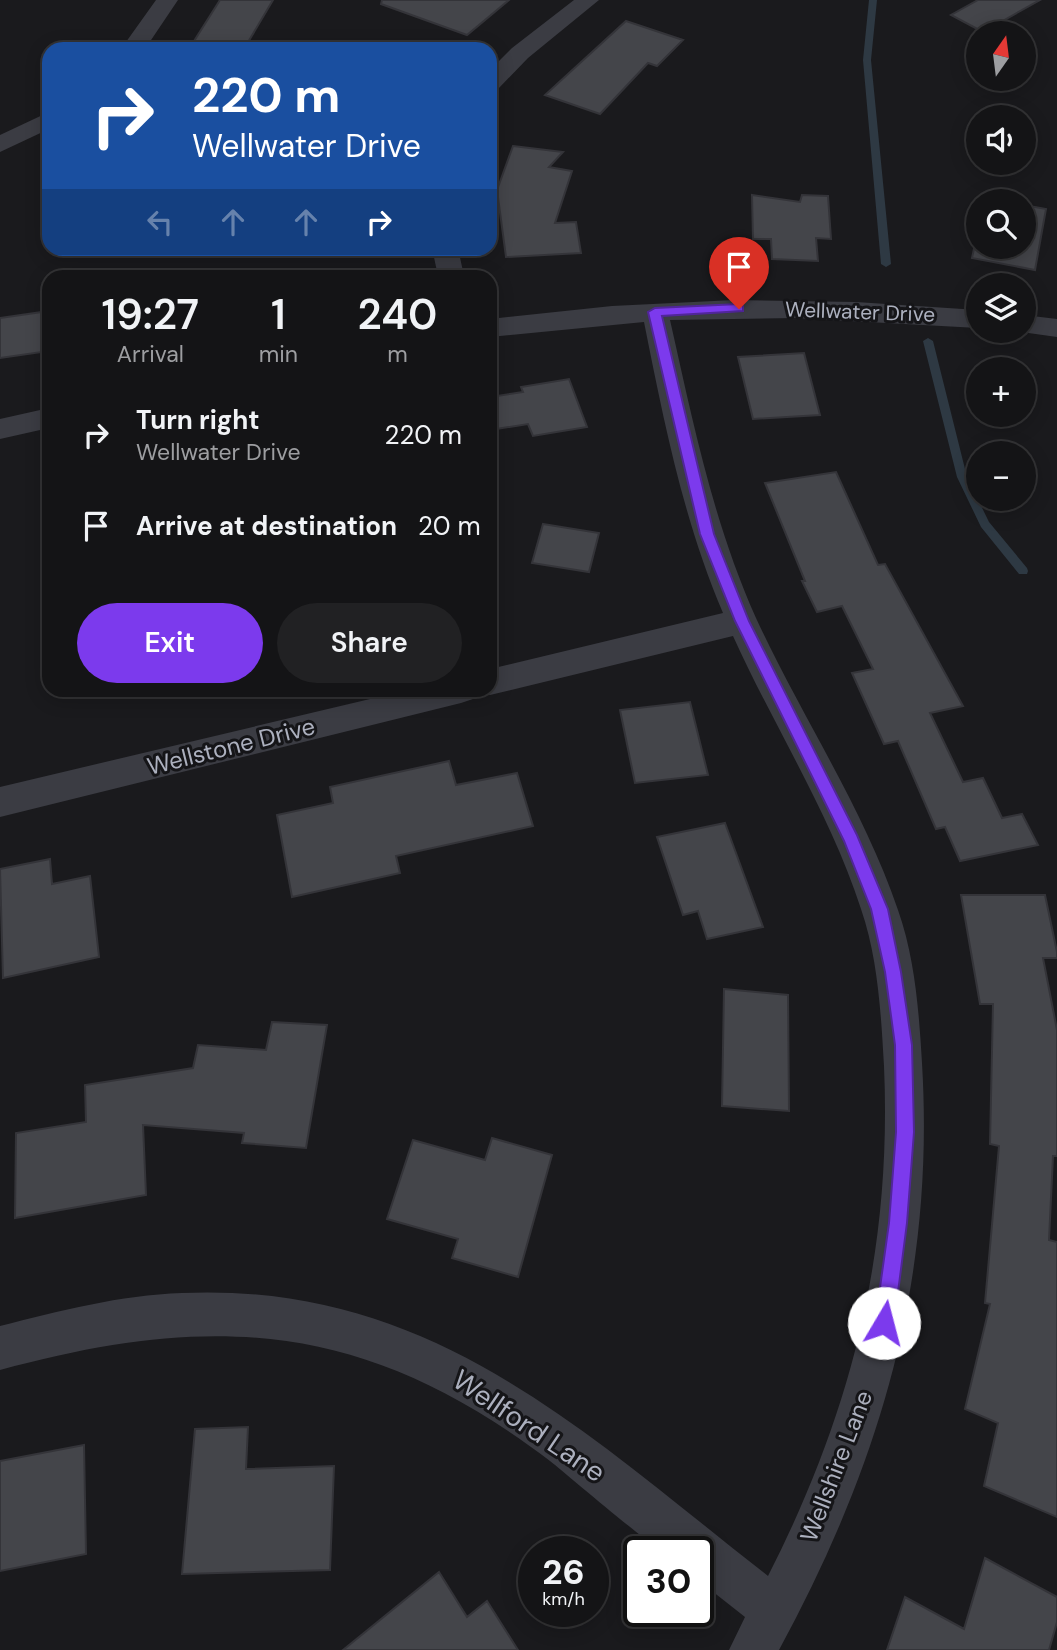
<!DOCTYPE html>
<meta charset="utf-8">
<style>
body{margin:0;font-family:"DM Sans",sans-serif;background:#212123;color:#f1f3f6;height:100vh;display:flex;flex-direction:column;font-size:26px;white-space:nowrap}
*{box-sizing:border-box;margin:0}
p{font-size:23px;color:#9d9ea1}
.icon{flex:none;width:38px;height:38px;fill:none;stroke:currentColor;stroke-width:2;stroke-linecap:round;stroke-linejoin:round}
.map{position:relative;flex:1;overflow:hidden}
.sheet{position:absolute;left:42px;top:270px;width:455px;height:427px;display:flex;flex-direction:column;background:#141416;border-radius:21px;box-shadow:0 4px 18px #0003,0 0 0 2px #333335}
.sheet>*{flex:none}
.banner{position:absolute;left:42px;top:42px;width:455px;height:214px;border-radius:21px;box-shadow:0 4px 18px #0003,0 0 0 2px #333335;background:#1a4fa0;color:#fff;overflow:hidden}
.needle{width:46px;rotate:14deg}
.fabs{position:absolute;left:966px;top:21px;display:grid;gap:14px}
.fabs a{display:grid;place-items:center;width:70px;height:70px;border-radius:50%;background:#141416;box-shadow:0 4px 18px #0003,0 0 0 2px #333335;font-size:35px}
.speed{position:absolute;left:518px;top:1536px;display:flex;gap:14px;font-size:35px;font-weight:700;text-align:center}
.speed>*{display:grid;place-content:center;width:91px;height:91px;border-radius:50%;background:#141416;box-shadow:0 4px 18px #0003,0 0 0 2px #333335;line-height:1}
.speed small{font-size:18px;font-weight:400}
.speed .limit{border:4px solid #111;border-radius:10px;background:#fff;color:#111}
.pin{position:absolute;display:grid;place-items:center;width:60px;height:60px;color:#fff;margin:-72px -30px;border-radius:50% 50% 50% 0;rotate:-45deg;box-shadow:0 0 7px #0007}
.pin .icon{rotate:45deg}
.me{position:absolute;width:77px;margin:-38px;rotate:8deg;stroke-linejoin:round;filter:drop-shadow(0 0 5px #0008)}
.turn{display:flex;align-items:center;gap:24px;height:147px;padding:0 35px;font-size:32px}
.turn .icon{width:91px;height:91px;stroke-width:2.5}
.turn b{display:block;font-size:49px;line-height:60px}
.lanes{display:flex;align-items:center;height:66px;padding:0 35px;background:#0003;justify-content:center;gap:35px;direction:ltr}
.lanes .off{opacity:.35}
.eta{display:flex;justify-content:space-evenly;align-items:center;height:119px;text-align:center}
.eta b{font-size:42px;font-weight:600;line-height:49px}
.action{display:flex;gap:14px;margin-top:auto;padding:14px 35px}
.action a{flex:1;height:80px;border-radius:42px;background:#7c3aed;color:#fff;font-size:28px;font-weight:600;line-height:80px;text-align:center}
.action a+a{background:#212123;color:#f1f3f6}
ul{padding:0;list-style:none}
li{display:flex;align-items:center;gap:21px;height:91px;padding:0 35px}
li div{flex:1}
li b{display:block;font-size:26px}
li em{font-style:normal}
.map>svg:first-child{display:block}
</style>
<div class="map">
<svg width="1057" height="1650" viewBox="0 0 1057 1650">
<rect width="100%" height="100%" fill="#1a1a1d"/>
<g fill="none" stroke-linecap="round" stroke-linejoin="round">
<path fill="#2e3943" fill-rule="evenodd" d="M869 0H877L871 60 891 264 886 267 881 264 863 60Z
M928 338 933 341 967 477 989 522 1027 568 1028 571 1027 574H1019L981 527 957 477 923 341Z"/>
</g>
<path fill="#44454a" stroke="#343439" stroke-width="2" d="M220 0H273L244 49H189Z
M382 0H509L467 35 381 4Z
M978 0H1040L983 32 951 15Z
M626 21 683 40 657 66 648 63 600 114 545 95Z
M513 146 563 152 549 167 572 171 555 223 576 222 581 253 506 257 497 190Z
M752 195 800 202 802 195 828 196 831 239 816 238 818 261 772 259 771 239H753Z
M1024 205 1046 209 1035 270 972 258 978 230V247H1024Z
M49 311V351L0 358V318Z
M804 353 820 415 753 419 738 357Z
M569 379 587 427 533 436 528 424 490 430V397L523 392 521 387Z
M836 472 878 565 885 564 963 706 930 713 963 782 983 778 1002 818 1022 814 1038 845 960 861 945 827 936 829 898 741 884 744 852 673 873 669 842 606 817 612 802 581H805L765 483Z
M543 524 599 533 589 572 532 563Z
M690 702 708 775 635 783 620 710Z
M449 761 456 785 517 773 533 826 396 856 400 873 292 897 277 815 333 803 330 787Z
M725 823 763 927 707 939 698 911 683 915 657 837Z
M50 859 52 884 90 876 99 957 3 978 0 869Z
M961 895H1045L1057 952V958H1043L1057 1030V1156H1053L1049 1240 1057 1242V1517L984 1486 998 1423 965 1409 990 1304 985 1303 999 1146 990 1144 993 1004H980Z
M724 989 788 995 789 1111 722 1106Z
M272 1022 327 1025 306 1148 242 1143 244 1133 143 1125 146 1195 15 1218 16 1133 86 1122 85 1085 193 1068 198 1045 266 1050Z
M492 1138 552 1155 518 1277 452 1258 458 1239 387 1219 413 1140 485 1160Z
M248 1427 246 1469 334 1466 330 1570 182 1574 195 1429Z
M84 1445 86 1554 0 1571V1461Z
M985 1558 1057 1597V1622L1049 1650H887L905 1597 964 1629Z
M439 1572 467 1617 487 1601 518 1650H343Z"/>
<g fill="none" stroke-linecap="round" stroke-linejoin="round">
<path fill="#3b3c43" fill-rule="evenodd" d="M156 0H178L145 49H121Z
M574 0H599L528 58 498 89 490 91V70L512 48Z
M49 112V129L0 152V135Z
M432 248H458L464 276H438Z
M734 300 856 302 978 310V328L795 318 670 320C693 422 713 522 756 618 801 716 863 807 898 910 915 958 919 1012 922 1063 935 1279 881 1462 779 1650H729L745 1617 698 1580V1552C688 1552 676 1554 666 1552 654 1550 568 1475 550 1461 367 1322 216 1311 0 1370V1326C60 1311 120 1295 182 1293 432 1282 585 1433 768 1576 852 1411 892 1251 884 1066 881 1014 878 958 861 909 830 813 774 727 733 636L490 695 477 690H490V669L723 613C683 519 664 422 644 322L490 337V319L612 306Z
M1024 315 1057 319V337L1015 331H1024Z
M49 408V428L0 439V419Z
M408 690H477L473 699 461 703 0 817V787Z"/>
</g>
<path fill="#7c3aed" stroke="#51269a" stroke-width="2" d="M739 304 743 306V311L662 316 714 534 749 621 857 835 888 909 901 972 912 1045 914 1132 907 1223 894 1323 891 1330 884 1333 877 1330 875 1323 889 1223 896 1132 895 1045 885 972 871 909 844 841 735 621 700 534 648 312 655 308Z"/>
<g text-anchor="middle" dominant-baseline="central" stroke-width="6" stroke-linejoin="round" paint-order="stroke">
<g font-size="21" fill="#acb0be" stroke="#151518">
<text transform="translate(860 312) rotate(2)">Wellwater Drive</text>
</g>
<g font-size="24" fill="#acb0be" stroke="#151518">
<text transform="translate(231 746) rotate(-14)">Wellstone Drive</text>
<text transform="translate(836 1466) rotate(-69)">Wellshire Lane</text>
</g>
<g font-size="28" fill="#acb0be" stroke="#151518">
<text transform="translate(529 1426) rotate(34)">Wellford Lane</text>
</g>
</g>
</svg>
<div class="fabs">
<a><svg class="needle" viewBox="-14 -14 28 28"><path d="M0-13l5 13h-10z" fill="#e53935"/><path d="M0 13l5-13h-10z" fill="#9d9ea1"/></svg></a>
<a><svg class="icon" aria-label="sound" viewBox="0 0 24 24"><path d="M4 9h4l5-4v14l-5-4H4zM17 9q2 3 0 6"/></svg></a>
<a><svg class="icon" aria-label="search" viewBox="0 0 24 24"><circle cx="10" cy="10" r="6"/><path d="M15 15l6 6"/></svg></a>
<a><svg class="icon" aria-label="layers" viewBox="0 0 24 24"><path d="M12 4l9 5-9 5-9-5zM3 14l9 5 9-5"/></svg></a>
<a>+</a>
<a>−</a>
</div>
<div class="speed"><div>26<small>km/h</small></div><div class="limit">30</div></div>
<div class="pin" style="left:739px;top:309px;background:#d93025"><svg class="icon" aria-label="arrive" viewBox="0 0 24 24"><path d="M6 21V4h12l-3 4 3 4H6"/></svg></div>
<svg class="me" style="left:884px;top:1323px" viewBox="-20 -20 40 40"><circle r="19" fill="#fff"/><path d="M0-13L10 11 0 6-10 11z" fill="#7c3aed"/></svg>
<div class="banner">
<div class="turn"><svg class="icon" aria-label="right" viewBox="0 0 24 24"><path d="M7 20v-9h11M14 6l5 5-5 5"/></svg><div><b>220 m</b>Wellwater Drive</div></div>
<div class="lanes"><svg class="icon off" aria-label="left" viewBox="0 0 24 24"><path d="M17 20v-9H6M10 6l-5 5 5 5"/></svg><svg class="icon off" aria-label="ahead" viewBox="0 0 24 24"><path d="M12 20V5M6 11l6-6 6 6"/></svg><svg class="icon off" aria-label="ahead" viewBox="0 0 24 24"><path d="M12 20V5M6 11l6-6 6 6"/></svg><svg class="icon" aria-label="right" viewBox="0 0 24 24"><path d="M7 20v-9h11M14 6l5 5-5 5"/></svg></div>
</div>
<section class="sheet">
<div class="eta">
<div><b>19:27</b><p>Arrival</p></div>
<div><b>1</b><p>min</p></div>
<div><b>240</b><p>m</p></div>
</div>
<ul>
<li><svg class="icon" aria-label="right" viewBox="0 0 24 24"><path d="M7 20v-9h11M14 6l5 5-5 5"/></svg><div><b>Turn right</b><p>Wellwater Drive</p></div><em>220 m</em></li>
<li><svg class="icon" aria-label="arrive" viewBox="0 0 24 24"><path d="M6 21V4h12l-3 4 3 4H6"/></svg><div><b>Arrive at destination</b></div><em>20 m</em></li>
</ul>
<div class="action"><a>Exit</a><a>Share</a></div>
</section>
</div>
